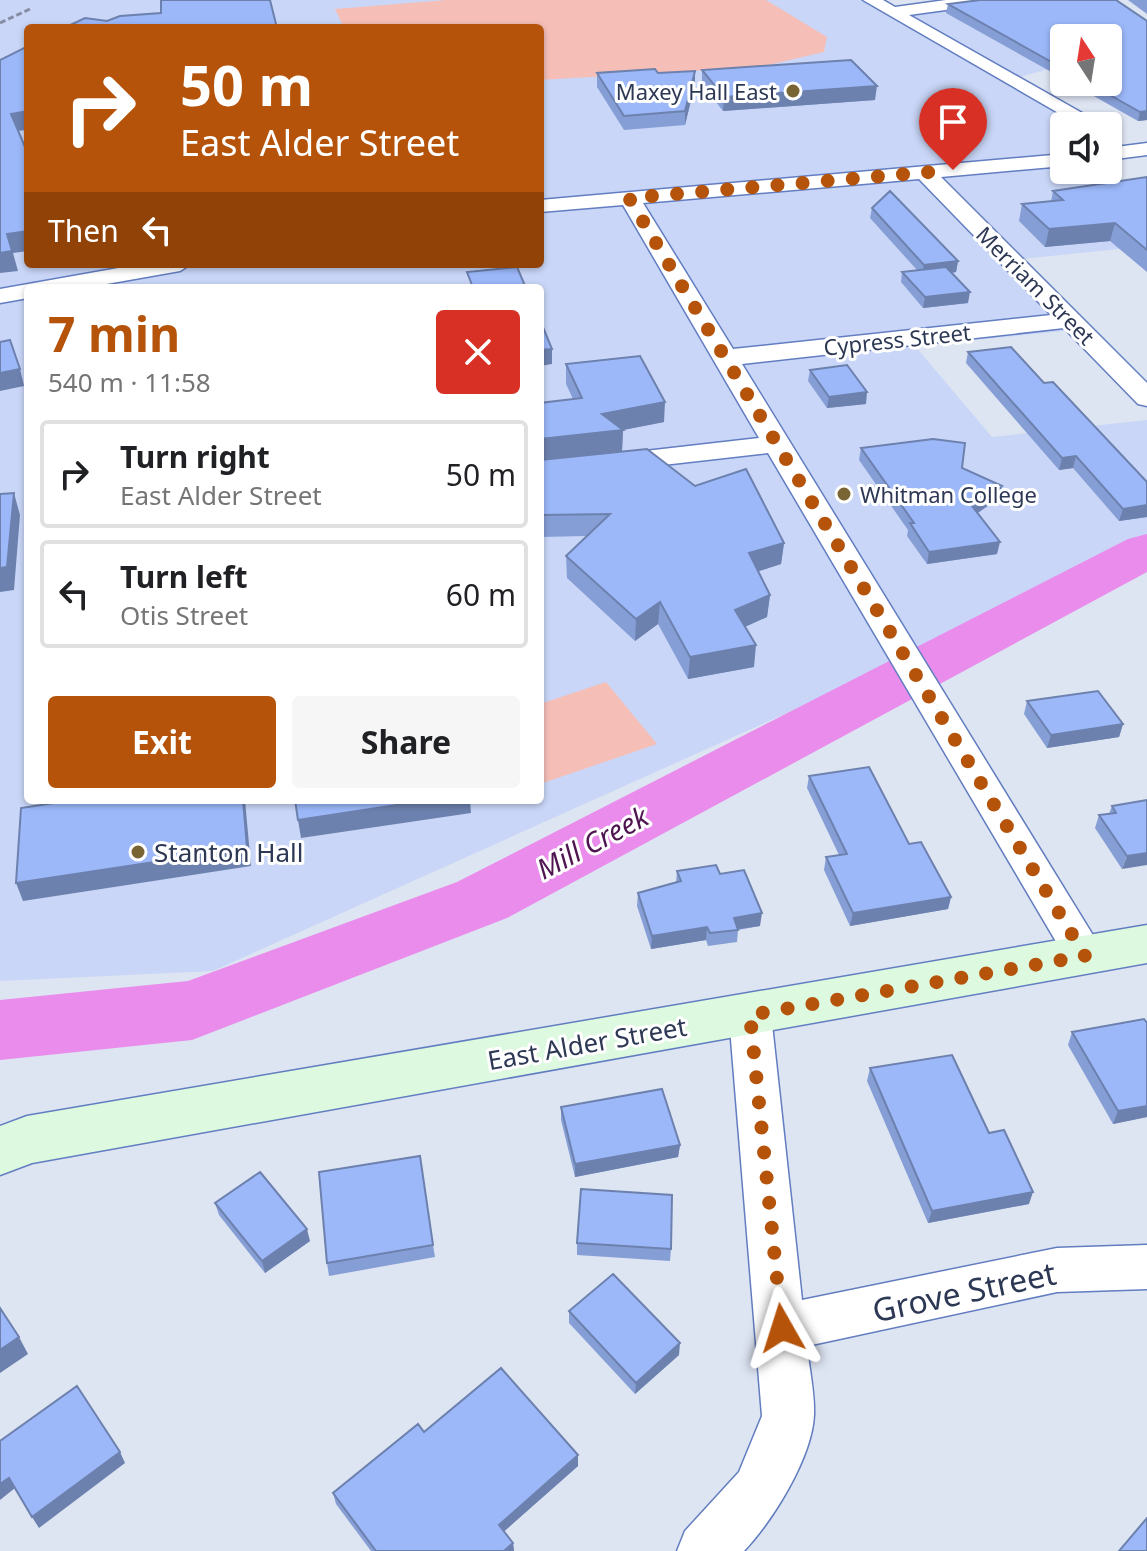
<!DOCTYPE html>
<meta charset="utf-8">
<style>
body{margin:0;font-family:"Noto Sans",sans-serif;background:#f6f6f6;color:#202124;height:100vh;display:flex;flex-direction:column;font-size:30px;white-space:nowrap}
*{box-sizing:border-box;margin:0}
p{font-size:26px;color:#757577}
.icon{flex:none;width:44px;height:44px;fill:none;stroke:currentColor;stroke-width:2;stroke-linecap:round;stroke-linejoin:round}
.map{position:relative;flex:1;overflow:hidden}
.panel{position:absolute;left:24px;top:284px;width:520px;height:520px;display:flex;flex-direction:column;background:#fff;border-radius:8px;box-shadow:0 2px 6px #0004}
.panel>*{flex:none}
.guide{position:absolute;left:24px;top:24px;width:520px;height:244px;border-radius:8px;box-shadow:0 2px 6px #0004;background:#b45309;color:#fff;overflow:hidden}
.needle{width:52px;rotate:348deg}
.fabs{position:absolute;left:1050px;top:24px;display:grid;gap:16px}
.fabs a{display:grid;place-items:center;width:72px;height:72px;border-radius:8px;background:#fff;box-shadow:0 2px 6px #0004;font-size:40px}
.pin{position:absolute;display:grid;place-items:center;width:68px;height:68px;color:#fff;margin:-82px -34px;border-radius:50% 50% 50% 0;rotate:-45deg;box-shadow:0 0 8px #0007}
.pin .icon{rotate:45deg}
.me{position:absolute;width:88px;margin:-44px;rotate:354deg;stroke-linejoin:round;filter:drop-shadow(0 0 6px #0008)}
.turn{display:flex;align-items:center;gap:28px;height:168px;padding:0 24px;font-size:36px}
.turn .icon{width:104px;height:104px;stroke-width:2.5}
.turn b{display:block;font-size:56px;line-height:68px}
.then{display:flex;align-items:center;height:76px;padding:0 24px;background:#0003;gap:16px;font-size:30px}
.round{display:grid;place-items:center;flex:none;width:84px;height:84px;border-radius:8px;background:#f6f6f6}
.headline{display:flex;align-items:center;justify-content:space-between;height:136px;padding:0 24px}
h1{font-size:48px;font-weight:700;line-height:60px;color:#b45309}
.cta{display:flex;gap:16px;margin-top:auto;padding:16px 24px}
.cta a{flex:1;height:92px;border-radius:8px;background:#b45309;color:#fff;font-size:32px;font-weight:700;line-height:92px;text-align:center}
.cta a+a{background:#f6f6f6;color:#202124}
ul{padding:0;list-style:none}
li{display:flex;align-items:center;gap:24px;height:108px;margin:0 16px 12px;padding:0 8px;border:4px solid #e0e0e0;border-radius:8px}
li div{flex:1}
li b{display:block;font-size:30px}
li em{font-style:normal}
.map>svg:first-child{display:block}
</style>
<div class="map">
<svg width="1147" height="1551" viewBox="0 0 1147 1551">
<rect width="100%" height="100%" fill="#dde4f2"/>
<path fill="#c9d6f7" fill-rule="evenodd" d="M0 0H861L1083 126H1064V159L925 173 1064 331 915 346 992 437 1147 420V551L213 971 0 981ZM28 28H540V264H28ZM28 288H540V800H28Z
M1016 0 1064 38V65L1019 77 910 15Z
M1061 167 1147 222V246L1022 259 942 178Z"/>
<path fill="#f5bfb8" d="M446 0H766L827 37 824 52 760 67 540 80V28H344L335 9Z
M606 682 657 744 540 784V704Z"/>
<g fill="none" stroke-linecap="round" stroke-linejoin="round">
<path fill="#ea8ceb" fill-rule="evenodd" d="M1147 534V572L507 918 192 1040 0 1060V1000L188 981 457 882 1128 539Z"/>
<defs>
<path id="minor" d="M863 0H883L895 7 946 0H990L982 5 909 15 1105 126H1081Z
M1147 143V155L1108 160V148Z
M1064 154V166L941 177 1147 383V406L1138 404 1064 328 742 364 1099 945 1105 956 1099 967 1085 972 1071 967 768 453 540 479V463L759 438 623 205 540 212V200ZM919 179 1051 315 733 349 643 203Z
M141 264H191L180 271 84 288H28V298L0 303V289Z
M750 998 765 1003 771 1015 802 1300 1057 1248 1147 1245V1289L1057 1292 807 1346C809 1368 815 1393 814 1415 812 1458 773 1520 744 1551H677L685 1531 739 1472 762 1416 729 1015 735 1003Z"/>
<path id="secondary" d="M1147 925V963L32 1163 0 1175V1126L27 1116Z"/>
</defs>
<use href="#minor" stroke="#627dc0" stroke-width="3"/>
<use href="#secondary" stroke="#627dc0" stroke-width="3"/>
<use href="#minor" fill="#fff" fill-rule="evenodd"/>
<use href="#secondary" fill="#ddf9e0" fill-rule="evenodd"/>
<path stroke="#858ea4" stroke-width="3" stroke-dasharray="6 3" stroke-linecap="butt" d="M0 23 32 8"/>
</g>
<path fill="#869ed6" d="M1128 0H1147V14Z
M948 4 1147 21V120L1138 121 1069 82H1108L1064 38V79L946 13Z
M702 70 875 100 723 111 702 84Z
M695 71V84L685 125 624 130 597 87V73H658Z
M1147 177V272L1110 241 1045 247 1019 221 1022 204 1051 202 1053 191Z
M872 208 958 261 956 272 952 273 968 303 923 308 901 282 902 272 917 270 870 218Z
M968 352 1044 383 1147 482V517L1119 521 1073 468 1059 470 966 363Z
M566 364 664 422 623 430 622 451 573 399 566 384Z
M810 370 866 404 827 408 808 381Z
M861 448 962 468 1002 486 999 498 978 513 997 554 927 564 907 536 908 530 859 460Z
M540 460 695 486 784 543 781 564 758 571 770 595 767 617 745 627 754 667 688 679 658 624 635 641 567 578 566 556 587 536 540 537Z
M1027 701 1123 724 1119 737 1047 748 1024 714Z
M809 776 909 844 951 897 948 909 850 926 824 870 826 857 839 855 807 788Z
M1147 800 1122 869 1095 828 1099 815 1109 814 1112 806Z
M677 871 720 874 760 926 738 930 737 942 708 946 706 940 651 949 637 906 638 893 676 883Z
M1147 1023V1117L1113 1124 1068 1045 1072 1032Z
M870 1068 989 1133 1029 1204 928 1223 867 1081Z
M561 1107 680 1145 678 1157 575 1177 561 1120Z
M215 1203 310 1241 265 1273 219 1215Z
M577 1243 671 1249 670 1261 577 1255Z
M433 1245 435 1257 329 1276 327 1263Z
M569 1311 679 1355 635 1394 569 1323Z
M424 1432 578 1455V1466L504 1531 513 1543 514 1551H371L336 1504 333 1493Z"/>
<path fill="#6d81ae" d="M695 71V84L685 125V111Z
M877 86 875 100 723 111 724 97Z
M28 111V130L16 131 11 114Z
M1147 111V120L1138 121 1140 112Z
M1115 223 1110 241 1045 247 1049 229Z
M28 231V251L13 253 18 271 0 273V253L7 234Z
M958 261 956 272 922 276 924 265Z
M970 292 968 303 923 308 925 297Z
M552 349V364L540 366V350Z
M20 369 24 386 0 391V373Z
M867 392 866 404 827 408 829 397Z
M665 402 664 422 623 430 622 451 540 460V439L602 414Z
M1076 456 1073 468 1059 470 1062 458Z
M1002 486 999 498 970 518 972 506Z
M14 493 20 515 14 590 0 592V568Z
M1147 505V517L1119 521 1123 509Z
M1000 542 997 554 927 564 929 552Z
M784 543 781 564 747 575 749 553Z
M770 595 767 617 733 632 735 610Z
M660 602 658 624 635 641 636 619Z
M756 645 754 667 688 679 690 657Z
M1123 724 1119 737 1047 748 1051 735Z
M243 800H245L251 866 23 901 16 883Z
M429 800H470L471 813 301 838 298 820Z
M1147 853V865L1122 869 1127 856Z
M951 897 948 909 850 926 853 913Z
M762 913 760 926 732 930 734 918Z
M707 927 706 940 651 949 652 936Z
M1147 1106V1117L1113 1124 1118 1111Z
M680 1145 678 1157 575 1177V1164Z
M1033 1192 1029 1204 928 1223 932 1211Z
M307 1229 310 1241 265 1273 262 1261Z
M19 1337 28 1354 0 1373V1350Z
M680 1343 679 1355 635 1394 636 1383Z
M120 1452 125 1463 39 1528 32 1517Z
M578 1455V1466L500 1535 499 1525Z
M9 1478 15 1488 0 1500V1484Z
M513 1543 514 1551H504Z"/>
<path fill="#9cb8f9" stroke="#6d81ae" stroke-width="2" d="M161 0H270L277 28H64L85 18 107 21 120 16 161 13Z
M980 0H1116L1147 21V111L1140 112 1087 82H1108V38H1064V69L948 4Z
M28 46V111L11 114 28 154V231L7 234 12 251 0 253V60Z
M851 60 877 86 724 97 702 70Z
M655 69 658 73 695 71 685 111 624 116 597 73Z
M1147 177V250L1115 223 1049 229 1022 204 1063 200 1053 191Z
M890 191 958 261 924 265 872 208Z
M517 267 526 288H462L461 286 472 285 467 272Z
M946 267 970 292 925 297 902 272Z
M540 320 552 349 540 350Z
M10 340 20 369 0 373V342Z
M1011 347 1044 383 1053 382 1147 482V505L1123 509 1076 456 1062 458 968 352Z
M640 356 665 402 602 414 623 430 540 439V403L582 398 566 364Z
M847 365 867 392 829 397 810 370Z
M933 439 965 443 962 468 1002 486 972 506 1000 542 929 552 910 523H914L861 448Z
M647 449 695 486 746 469 784 543 749 553 770 595 735 610 756 645 690 657 660 602 636 619 566 556 610 514 540 515V460Z
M14 493 7 567 0 568V494Z
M1098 691 1123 724 1051 735 1027 701Z
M869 767 909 844 921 842 951 897 853 913 826 857 847 854 809 776Z
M73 800H243L247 848 16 883 21 808Z
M295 800H429L298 820Z
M1147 800V853L1127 856 1099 815 1116 813 1112 806Z
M716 865 720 874 744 870 762 913 734 918 738 930 710 933 707 927 652 936 638 893 681 881 677 871Z
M1144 1019 1147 1023V1106L1118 1111 1072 1032Z
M952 1055 989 1133 1004 1130 1033 1192 932 1211 870 1068Z
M662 1089 680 1145 575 1164 561 1107Z
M420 1156 433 1245 327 1263 319 1172Z
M260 1172 307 1229 262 1261 215 1203Z
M581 1189 672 1195 671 1249 577 1243Z
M613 1274 680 1343 636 1383 569 1311Z
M0 1308 19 1337 0 1350Z
M501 1368 578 1455 499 1525 513 1543 504 1551H376L333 1493 418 1424 424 1432Z
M77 1386 120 1452 32 1517 9 1478 0 1484V1441Z
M1147 1518V1551H1119Z"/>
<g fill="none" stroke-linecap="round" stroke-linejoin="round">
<path stroke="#b45309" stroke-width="14" stroke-dasharray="0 25.2" d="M782 1328 750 1015 1085 956 629 198 953 170"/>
</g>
<g fill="#796433" stroke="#fff" stroke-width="3">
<circle cx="793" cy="91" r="8"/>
<circle cx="844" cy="494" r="8"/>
<circle cx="138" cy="852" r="8"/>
</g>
<g text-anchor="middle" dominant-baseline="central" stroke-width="6" stroke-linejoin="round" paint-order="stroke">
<g font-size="22" fill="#2d3855" stroke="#fff" text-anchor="end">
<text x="777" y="91">Maxey Hall East</text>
<text x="860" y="494" text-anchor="start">Whitman College</text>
</g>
<g font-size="22" fill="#2d3855" stroke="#fff">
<text transform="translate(1036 285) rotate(45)">Merriam Street</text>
<text transform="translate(897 339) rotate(-6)">Cypress Street</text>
</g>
<g font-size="26" fill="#2d3855" stroke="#fff" text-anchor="start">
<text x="154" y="852">Stanton Hall</text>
</g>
<g font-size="26" fill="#2d3855" stroke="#fff">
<text transform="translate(587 1043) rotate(-10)">East Alder Street</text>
</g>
<g font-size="28" font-style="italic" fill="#4f1551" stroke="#fff">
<text transform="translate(592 842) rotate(-28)">Mill Creek</text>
</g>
<g font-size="32" fill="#2d3855" stroke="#fff">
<text transform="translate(964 1291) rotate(-12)">Grove Street</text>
</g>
</g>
</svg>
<div class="fabs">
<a><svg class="needle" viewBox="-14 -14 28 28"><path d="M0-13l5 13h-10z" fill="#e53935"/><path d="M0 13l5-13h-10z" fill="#757577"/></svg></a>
<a><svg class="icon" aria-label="sound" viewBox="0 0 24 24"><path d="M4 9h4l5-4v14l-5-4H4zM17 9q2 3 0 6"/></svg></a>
</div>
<div class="pin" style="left:953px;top:170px;background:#d93025"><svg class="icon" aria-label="arrive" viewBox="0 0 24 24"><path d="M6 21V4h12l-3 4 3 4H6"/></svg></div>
<svg class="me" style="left:782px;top:1328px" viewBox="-20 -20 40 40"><path d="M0-17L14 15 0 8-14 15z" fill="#b45309" stroke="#fff" stroke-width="4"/></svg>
<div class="guide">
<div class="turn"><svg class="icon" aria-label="right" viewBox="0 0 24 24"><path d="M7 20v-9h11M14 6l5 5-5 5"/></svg><div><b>50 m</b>East Alder Street</div></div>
<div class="then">Then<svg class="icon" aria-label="left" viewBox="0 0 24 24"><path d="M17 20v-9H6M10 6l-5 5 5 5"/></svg></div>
</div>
<section class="panel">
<div class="headline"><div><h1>7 min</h1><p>540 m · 11:58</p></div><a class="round" style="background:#d93025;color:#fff"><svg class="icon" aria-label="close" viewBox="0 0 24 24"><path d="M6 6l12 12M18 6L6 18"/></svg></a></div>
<ul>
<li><svg class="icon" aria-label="right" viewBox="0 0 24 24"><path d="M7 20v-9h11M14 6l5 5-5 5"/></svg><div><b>Turn right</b><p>East Alder Street</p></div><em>50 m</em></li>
<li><svg class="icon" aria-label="left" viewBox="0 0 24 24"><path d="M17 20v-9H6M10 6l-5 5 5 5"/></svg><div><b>Turn left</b><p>Otis Street</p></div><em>60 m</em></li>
</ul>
<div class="cta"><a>Exit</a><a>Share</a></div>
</section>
</div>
